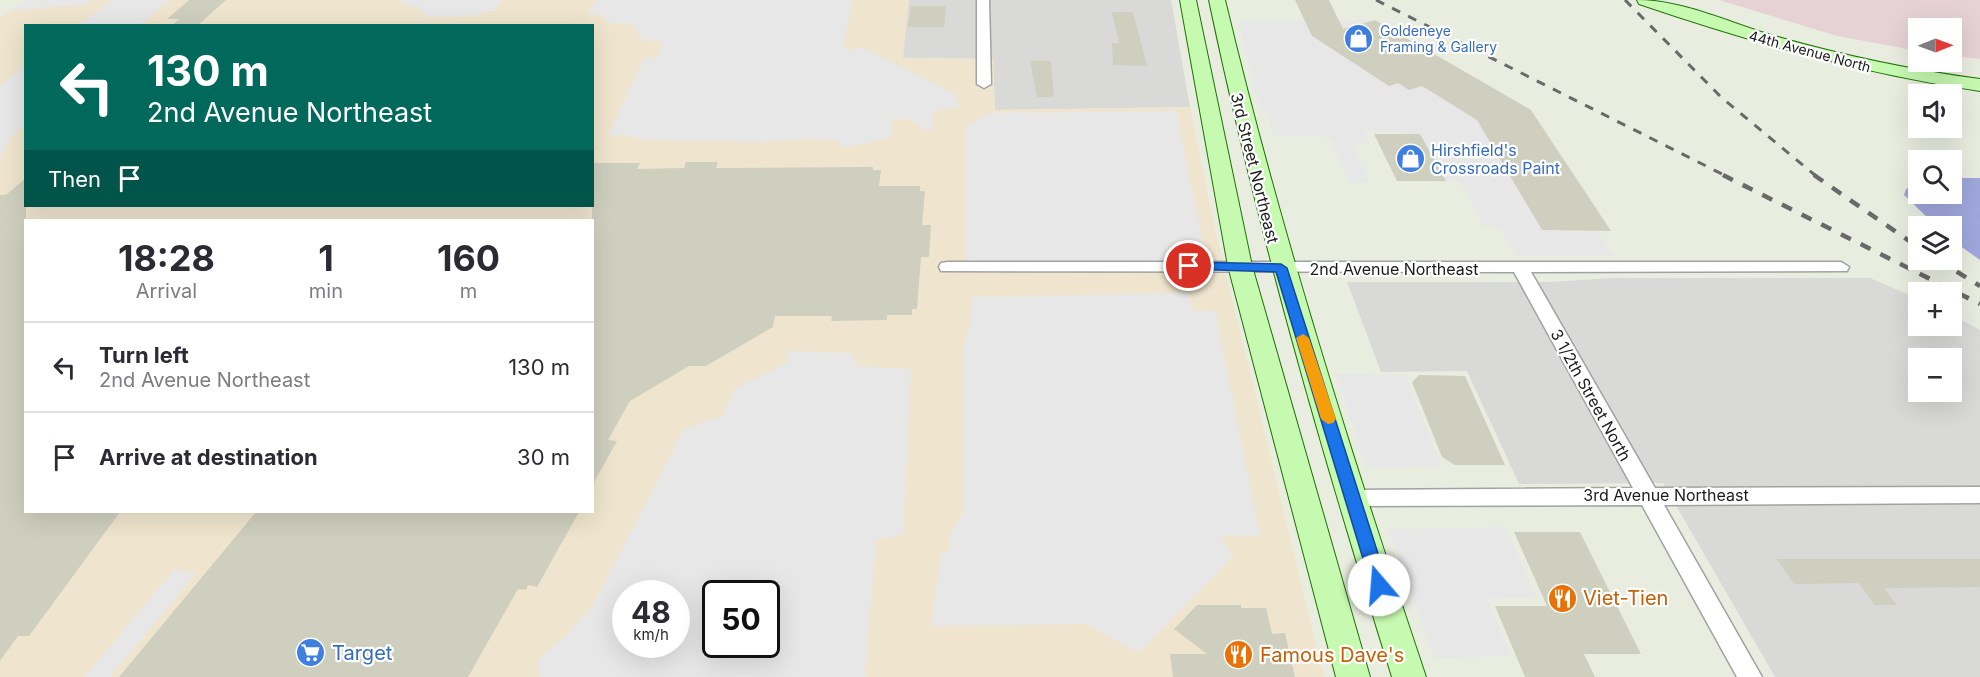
<!DOCTYPE html>
<meta charset="utf-8">
<style>
body{margin:0;font-family:Inter,sans-serif;background:#f7f7f7;color:#2b2b33;height:100vh;display:flex;flex-direction:column;font-size:22px;white-space:nowrap}
*{box-sizing:border-box;margin:0}
p{font-size:20px;color:#7c7c81}
.icon{flex:none;width:33px;height:33px;fill:none;stroke:currentColor;stroke-width:2;stroke-linecap:round;stroke-linejoin:round}
.map{position:relative;flex:1;overflow:hidden}
.panel{position:absolute;left:24px;top:219px;width:570px;height:294px;display:flex;flex-direction:column;background:#fff;border-radius:0px;box-shadow:0 6px 24px #0002}
.panel>*{flex:none}
.banner{position:absolute;left:24px;top:24px;width:570px;height:183px;border-radius:0px;box-shadow:0 6px 24px #0002;background:#00695c;color:#fff;overflow:hidden}
.needle{width:39px;rotate:89deg}
.tools{position:absolute;left:1908px;top:18px;display:grid;gap:12px}
.tools a{display:grid;place-items:center;width:54px;height:54px;border-radius:0px;background:#fff;box-shadow:0 6px 24px #0002;font-size:30px}
.speed{position:absolute;left:612px;top:580px;display:flex;gap:12px;font-size:30px;font-weight:700;text-align:center}
.speed>*{display:grid;place-content:center;width:78px;height:78px;border-radius:50%;background:#fff;box-shadow:0 6px 24px #0002;line-height:1}
.speed small{font-size:15px;font-weight:400}
.speed .limit{border:3px solid #111;border-radius:9px;background:#fff;color:#111}
.pin{position:absolute;display:grid;place-items:center;width:51px;height:51px;color:#fff;margin:-26px;border:3px solid #fff;border-radius:50%;box-shadow:0 2px 6px #0007}
.me{position:absolute;width:66px;margin:-33px;rotate:342deg;stroke-linejoin:round;filter:drop-shadow(0 0 4px #0008)}
.turn{display:flex;align-items:center;gap:21px;height:126px;padding:0 24px;font-size:27px}
.turn .icon{width:78px;height:78px;stroke-width:2.5}
.turn b{display:block;font-size:42px;line-height:51px}
.then{display:flex;align-items:center;height:57px;padding:0 24px;background:#0003;gap:12px;font-size:22px}
.eta{display:flex;justify-content:space-evenly;align-items:center;height:102px;text-align:center}
.eta b{font-size:36px;font-weight:700;line-height:42px}
ul{padding:0;list-style:none}
li{display:flex;align-items:center;gap:18px;height:90px;padding:0 24px;border-top:2px solid #e1e1e2}
li div{flex:1}
li b{display:block;font-size:22px}
li em{font-style:normal}
.map>svg:first-child{display:block}
</style>
<div class="map">
<svg width="1980" height="677" viewBox="0 0 1980 677">
<rect width="100%" height="100%" fill="#e9ede0"/>
<path fill="#d9d9d8" fill-rule="evenodd" d="M901 0H1171L1190 107 995 110 993 59 903 58Z
M1613 278H1870L1918 299V326H1952V315L1980 330V677H1775L1663 483 1519 484 1467 371 1381 372 1347 282H1550ZM1918 358H1952V392H1918Z"/>
<path fill="#efe5ce" fill-rule="evenodd" d="M26 0H909L903 58 993 59 995 110 1190 107 1217 237 1324 677H0V18ZM26 26H592V206H26ZM26 220H592V512H26ZM626 594H676V645H626ZM716 594H766V645H716Z"/>
<path fill="#e6d2d5" d="M1719 0H1980V59L1952 56V28H1918V51L1837 36Z"/>
<path fill="#e7e7e7" fill-rule="evenodd" d="M26 0H92L86 4 10 11Z
M112 0H169L140 25H79Z
M401 0H502L495 11 482 12 479 15 426 17 418 7H404L408 2H398Z
M596 0H852L843 48 848 50 862 47 956 95 958 107 933 112 934 129 925 130 909 119H892L891 137 852 146H838L839 141 809 139 767 142 643 140 626 135 608 136 644 58 659 57 663 41H644L630 23 611 24 600 15 588 14Z
M1375 20 1314 38 1389 86 1398 83 1409 90 1422 86 1477 120 1542 230 1597 231 1613 256H1516L1500 228 1485 227 1459 181H1446L1420 134 1364 131 1369 144H1352L1370 183H1350L1331 140 1323 136H1274L1266 111H1260L1238 21Z
M25 66V124L12 136 0 158V86Z
M1176 111 1204 248 1182 246 1180 260 966 263 965 127 989 113Z
M1189 293 1192 311H1215L1260 536H1219L1233 556 1139 653 1086 624 931 626 941 553 949 550 950 535 963 512 964 343 970 326 971 297Z
M786 351 852 353 857 366 911 369 903 534 876 540 865 677H539L538 660 567 635 593 605 684 429 723 416 734 389 789 362ZM626 594H676V645H626ZM716 594H766V645H716Z
M1336 374 1405 375 1442 468 1366 467Z
M1506 527 1536 598 1487 599 1511 656 1434 658 1388 529Z
M175 569 196 573 110 677H84Z"/>
<path fill="#9fa7dc" d="M1952 178H1980V260L1952 240V226H1936L1904 195 1906 189 1918 182V194H1952Z"/>
<path fill="#cecfbe" d="M189 0H226L197 26H171L179 19H167Z
M1295 0H1329L1343 29 1375 20 1531 110 1611 231 1542 230 1477 120 1422 86 1409 90 1398 83 1389 86 1312 36Z
M911 6H946L944 27H908Z
M1112 12H1133L1147 66 1113 65 1112 43H1119Z
M1030 61H1051L1054 97H1037Z
M1374 134H1420L1446 181H1397Z
M686 162H718L716 168 873 167V170H881L879 186H920V191H925L922 225H931L929 257H921L917 309H912V315H887V320L831 321 832 316H775L773 327 706 366H689L630 401 608 440 617 441 592 486V163H640L637 169 684 168Z
M26 178V512H120L29 636H18L0 661V195H6Z
M1419 375 1465 376 1505 465H1455L1442 457 1412 382Z
M256 512H579L537 587 528 585 526 590 518 589 468 677H119Z
M1514 532H1580L1641 654H1584L1595 677H1525L1495 606H1547Z
M1777 559H1980V587L1884 588 1897 605H1875L1859 583 1794 584Z
M1197 605H1241V608H1266L1272 634 1285 633 1295 677H1173L1170 654H1207L1174 629Z"/>
<g fill="none" stroke-linecap="round" stroke-linejoin="round">
<defs>
<path id="street" d="M977 0H989L991 84 984 88 977 84Z
M947 262H1841L1849 267 1847 271 1531 272 1655 488 1980 487V503L1664 505 1762 677H1737L1642 505 1351 506 1344 504 1341 498 1344 492 1351 490 1633 488 1514 272 941 271 939 267 941 263Z"/>
<path id="secondary" d="M1180 0H1196L1252 266 1370 677H1336L1228 266Z
M1209 0H1225C1280 230 1351 454 1426 677H1392C1322 453 1257 229 1209 0Z
M1637 0C1684 0 1732 24 1778 37 1845 56 1911 70 1980 79V91C1863 74 1751 42 1639 4Z"/>
</defs>
<use href="#street" stroke="#a2a2a2" stroke-width="3"/>
<use href="#secondary" stroke="#1d7104" stroke-width="2"/>
<use href="#street" fill="#fff" fill-rule="evenodd"/>
<use href="#secondary" fill="#c7fab1" fill-rule="evenodd"/>
<path stroke="#696969" stroke-width="3" stroke-dasharray="9 9" stroke-linecap="butt" d="M1376 0 1726 176
M1625 0 1721 97 1816 176"/>
<path stroke="#696969" stroke-width="4.5" stroke-dasharray="11 11" stroke-linecap="butt" d="M1723 175 1980 304
M1814 175 1918 247
M1938 260 1980 286"/>
</g>
<path fill="#1a73e8" stroke="#114b97" stroke-width="1.5" d="M1189 262 1281 264 1287 268 1388 585 1385 590 1379 592 1373 590 1371 585 1276 272 1185 269V263Z"/>
<path fill="#f59e0b" d="M1303 334 1309 338 1336 419 1333 423 1328 424 1321 419 1296 338Z"/>
<defs>
<symbol id="shop-disc" viewBox="-11 -11 22 22"><circle r="9.5" fill="#3f7fe0" stroke="#fff"/><path d="M-5-2.5h2.3a2.7 3.5 0 0 1 5.4 0H5L5.5 6h-11ZM-1.5-2.5h3a1.5 2.3 0 0 0-3 0Z" fill="#fff"/></symbol>
<symbol id="restaurant-disc" viewBox="-11 -11 22 22"><circle r="9.5" fill="#e8710a" stroke="#fff"/><path d="M-5-6h1v4h1v-4h1v4h1v-4h1v5L-1.5 .5V6h-2V.5L-5-1ZM5-6V6H3V1.5H1.5Q1.5-4 5-6Z" fill="#fff"/></symbol>
<symbol id="supermarket-disc" viewBox="-11 -11 22 22"><circle r="9.5" fill="#3f7fe0" stroke="#fff"/><path d="M-6-5.5h2.5l.6 2H6L4.5 2H-2.5L-4.4-4H-6ZM-1.5 3.2a1.3 1.3 0 1 0 .1 0ZM3 3.2a1.3 1.3 0 1 0 .1 0Z" fill="#fff"/></symbol>
</defs>
<g fill-rule="evenodd">
<use href="#shop-disc" x="1342" y="22" width="33" height="33"/>
<use href="#shop-disc" x="1394" y="142" width="33" height="33"/>
<use href="#restaurant-disc" x="1546" y="582" width="33" height="33"/>
<use href="#supermarket-disc" x="294" y="636" width="33" height="33"/>
<use href="#restaurant-disc" x="1222" y="638" width="33" height="33"/>
</g>
<g text-anchor="middle" dominant-baseline="central" stroke-width="4.5" stroke-linejoin="round" paint-order="stroke">
<g font-size="14" fill="#366cbe" stroke="#fff" text-anchor="start">
<text x="1380" y="30">Goldeneye<tspan x="1380" dy="16">Framing &amp; Gallery</tspan></text>
</g>
<g font-size="14" fill="#1b1b1b" stroke="#fff">
<text transform="translate(1810 51) rotate(15)">44th Avenue North</text>
</g>
<g font-size="16" fill="#366cbe" stroke="#fff" text-anchor="start">
<text x="1431" y="150">Hirshfield's<tspan x="1431" dy="18">Crossroads Paint</tspan></text>
</g>
<g font-size="16" fill="#1b1b1b" stroke="#fff">
<text transform="translate(1255 168) rotate(76)">3rd Street Northeast</text>
<text x="1394" y="269">2nd Avenue Northeast</text>
<text transform="translate(1591 395) rotate(61)">3 1/2th Street North</text>
<text x="1666" y="495">3rd Avenue Northeast</text>
</g>
<g font-size="20" fill="#c56008" stroke="#fff" text-anchor="start">
<text x="1583" y="598">Viet-Tien</text>
<text x="1260" y="655">Famous Dave's</text>
</g>
<g font-size="20" fill="#366cbe" stroke="#fff" text-anchor="start">
<text x="332" y="653">Target</text>
</g>
</g>
</svg>
<div class="tools">
<a><svg class="needle" viewBox="-14 -14 28 28"><path d="M0-13l5 13h-10z" fill="#e53935"/><path d="M0 13l5-13h-10z" fill="#7c7c81"/></svg></a>
<a><svg class="icon" aria-label="sound" viewBox="0 0 24 24"><path d="M4 9h4l5-4v14l-5-4H4zM17 9q2 3 0 6"/></svg></a>
<a><svg class="icon" aria-label="search" viewBox="0 0 24 24"><circle cx="10" cy="10" r="6"/><path d="M15 15l6 6"/></svg></a>
<a><svg class="icon" aria-label="layers" viewBox="0 0 24 24"><path d="M12 4l9 5-9 5-9-5zM3 14l9 5 9-5"/></svg></a>
<a>+</a>
<a>−</a>
</div>
<div class="speed"><div>48<small>km/h</small></div><div class="limit">50</div></div>
<div class="pin" style="left:1189px;top:266px;background:#d93025"><svg class="icon" aria-label="arrive" viewBox="0 0 24 24"><path d="M6 21V4h12l-3 4 3 4H6"/></svg></div>
<svg class="me" style="left:1379px;top:585px" viewBox="-20 -20 40 40"><circle r="19" fill="#fff"/><path d="M0-13L10 11 0 6-10 11z" fill="#1a73e8"/></svg>
<div class="banner">
<div class="turn"><svg class="icon" aria-label="left" viewBox="0 0 24 24"><path d="M17 20v-9H6M10 6l-5 5 5 5"/></svg><div><b>130 m</b>2nd Avenue Northeast</div></div>
<div class="then">Then<svg class="icon" aria-label="arrive" viewBox="0 0 24 24"><path d="M6 21V4h12l-3 4 3 4H6"/></svg></div>
</div>
<section class="panel">
<div class="eta">
<div><b>18:28</b><p>Arrival</p></div>
<div><b>1</b><p>min</p></div>
<div><b>160</b><p>m</p></div>
</div>
<ul>
<li><svg class="icon" aria-label="left" viewBox="0 0 24 24"><path d="M17 20v-9H6M10 6l-5 5 5 5"/></svg><div><b>Turn left</b><p>2nd Avenue Northeast</p></div><em>130 m</em></li>
<li><svg class="icon" aria-label="arrive" viewBox="0 0 24 24"><path d="M6 21V4h12l-3 4 3 4H6"/></svg><div><b>Arrive at destination</b></div><em>30 m</em></li>
</ul>
</section>
</div>
